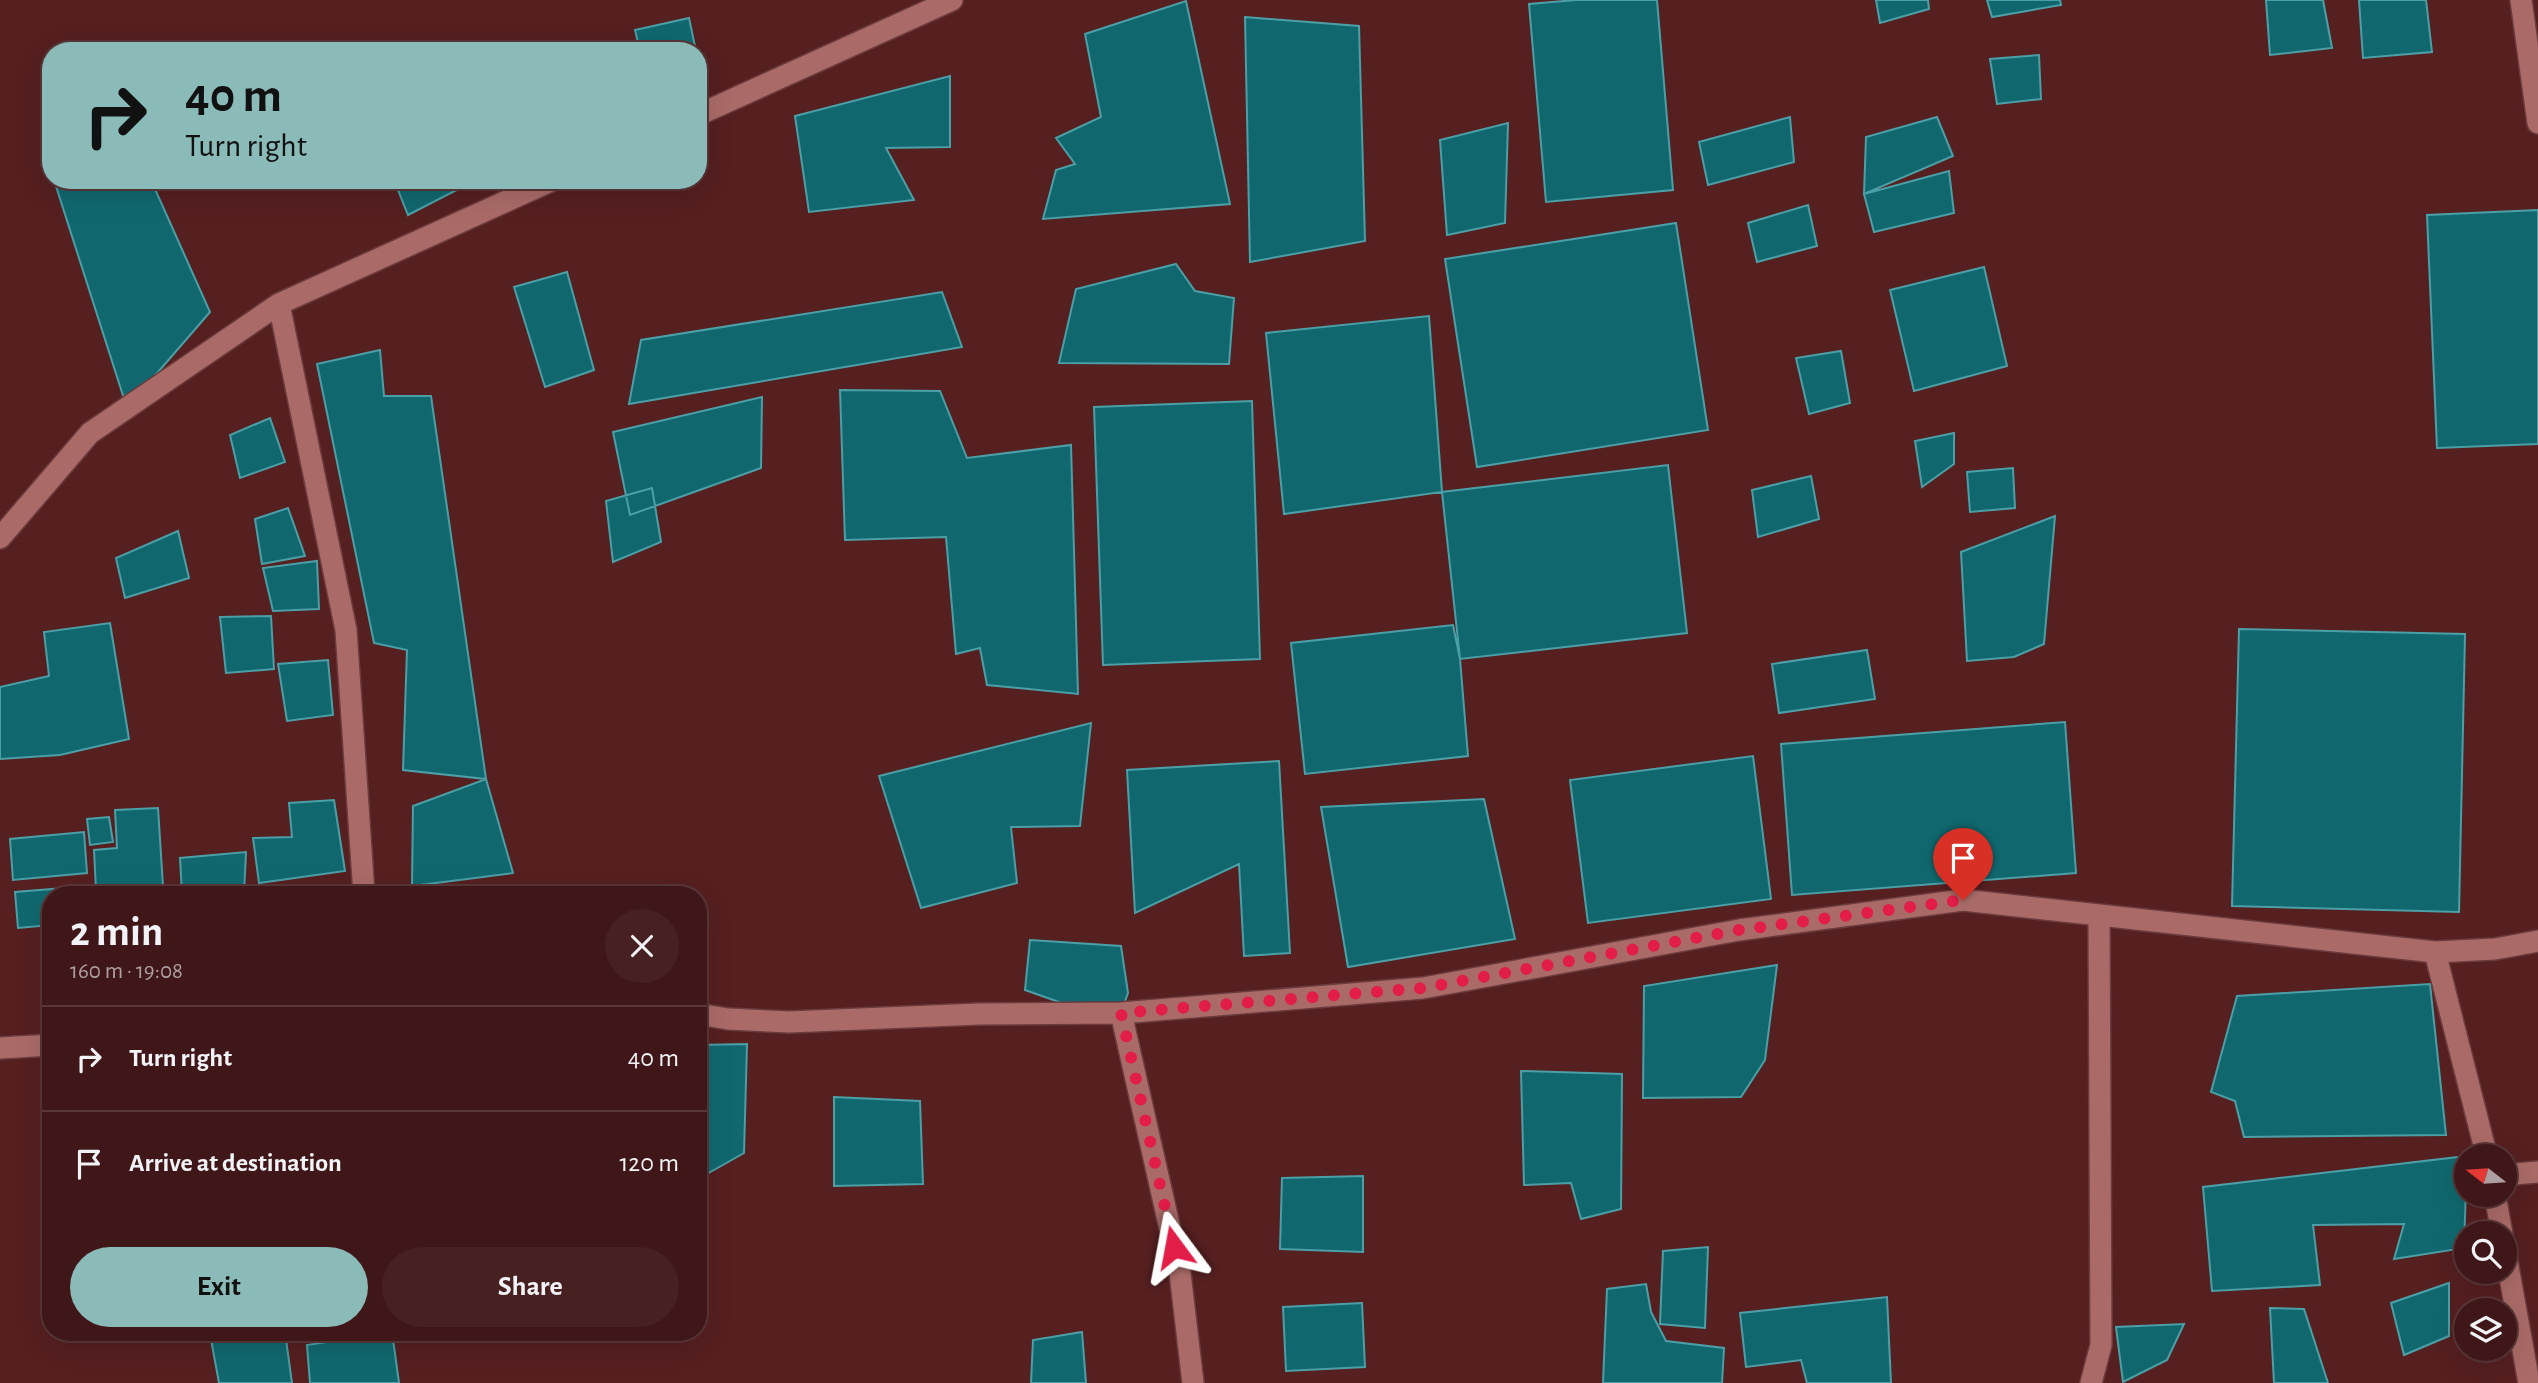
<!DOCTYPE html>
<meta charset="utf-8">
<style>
body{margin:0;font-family:"Alegreya Sans",sans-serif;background:#472021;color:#f1f3f6;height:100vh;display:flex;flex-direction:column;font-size:26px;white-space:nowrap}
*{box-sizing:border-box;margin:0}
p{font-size:23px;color:#ae9fa2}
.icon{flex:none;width:38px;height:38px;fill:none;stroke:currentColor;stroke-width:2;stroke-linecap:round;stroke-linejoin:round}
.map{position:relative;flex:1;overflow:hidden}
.drawer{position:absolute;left:42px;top:886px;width:665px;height:455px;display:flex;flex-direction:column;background:#401718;border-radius:28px;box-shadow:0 7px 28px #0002,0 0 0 2px #593637}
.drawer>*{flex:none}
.hud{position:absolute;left:42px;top:42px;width:665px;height:147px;border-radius:28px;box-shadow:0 7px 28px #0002,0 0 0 2px #593637;background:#8bbbb9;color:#111;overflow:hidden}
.needle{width:46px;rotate:287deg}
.tools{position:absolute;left:2454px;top:1144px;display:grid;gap:14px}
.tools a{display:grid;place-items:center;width:63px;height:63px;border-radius:50%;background:#401718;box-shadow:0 7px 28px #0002,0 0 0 2px #593637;font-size:35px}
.pin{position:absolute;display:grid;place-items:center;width:60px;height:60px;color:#fff;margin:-72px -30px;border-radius:50% 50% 50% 0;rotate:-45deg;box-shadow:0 0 7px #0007}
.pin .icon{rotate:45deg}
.me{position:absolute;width:77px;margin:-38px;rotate:347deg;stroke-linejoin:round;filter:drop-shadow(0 0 5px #0008)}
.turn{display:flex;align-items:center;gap:24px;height:147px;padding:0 28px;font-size:32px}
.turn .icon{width:91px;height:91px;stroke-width:2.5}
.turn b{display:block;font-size:49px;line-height:60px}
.round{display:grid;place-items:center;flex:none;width:74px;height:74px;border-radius:37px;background:#472021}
.headline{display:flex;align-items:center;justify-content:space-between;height:119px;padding:0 28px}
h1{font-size:42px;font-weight:700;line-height:52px}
.cta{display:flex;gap:14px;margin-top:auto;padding:14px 28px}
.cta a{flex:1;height:80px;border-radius:42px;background:#8bbbb9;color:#111;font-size:28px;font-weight:700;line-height:80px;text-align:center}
.cta a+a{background:#472021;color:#f1f3f6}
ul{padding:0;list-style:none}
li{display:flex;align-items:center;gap:21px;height:105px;padding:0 28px;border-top:2px solid #593637}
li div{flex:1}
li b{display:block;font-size:26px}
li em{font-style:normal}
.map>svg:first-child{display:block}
</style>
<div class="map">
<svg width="2538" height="1383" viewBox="0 0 2538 1383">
<rect width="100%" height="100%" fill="#561f20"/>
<path fill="#10686e" stroke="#4b9fa6" stroke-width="2" d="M1576 0H1657L1673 190 1546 202 1529 4Z
M1876 0H1928L1929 9 1880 23Z
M1987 0H2060L2061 5 1992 17Z
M2266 0H2323L2332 48 2270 55Z
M2359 0H2426L2432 52 2363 58Z
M1186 1 1230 204 1043 219 1056 170 1075 164 1056 138 1101 117 1085 34Z
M1245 17 1359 26 1365 241 1250 262Z
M689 18 696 51H640L635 30Z
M2039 55 2041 99 1997 104 1990 59Z
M698 59 704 85 698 87Z
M950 76V147L886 148 914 200 809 212 795 116Z
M1790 117 1794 162 1708 185 1699 142Z
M1937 117 1953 156 1864 194 1866 137Z
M1508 123 1505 223 1447 235 1440 140Z
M1949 171 1954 213 1874 232 1864 194Z
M54 180H151L210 312 127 408Z
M394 180H476L408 215Z
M1808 205 1817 246 1757 262 1748 223Z
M2538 210V444L2437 448 2427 215Z
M1676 223 1708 430 1477 467 1445 259Z
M1176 264 1195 291 1234 298 1229 364 1059 363 1076 289Z
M1984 267 2007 366 1914 391 1890 290Z
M567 272 594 370 545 387 514 287Z
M942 292 962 347 629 404 641 340Z
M1429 316 1442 492 1284 514 1266 333Z
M380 350 384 396H431L486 779 403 770 407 650 374 643 317 364Z
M1841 351 1850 403 1809 414 1796 358Z
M840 390 940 391 967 458 1071 445 1078 694 987 685 980 648 956 654 946 537 845 540Z
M762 397 761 468 630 515 613 432Z
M1252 401 1260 659 1103 665 1094 407Z
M270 418 285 462 240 478 230 435Z
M1954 433V464L1922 487 1915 441Z
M1668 465 1687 633 1460 659 1442 492Z
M2013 468 2015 508 1970 512 1967 472Z
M1811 476 1819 519 1758 537 1752 490Z
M652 488 661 542 613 562 606 501Z
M288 508 305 556 262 564 255 519Z
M2055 516 2044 644 2014 657 1967 661 1961 552Z
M178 531 189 578 125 598 116 558Z
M317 561 319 609 273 611 263 568Z
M271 616 274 669 226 673 220 617Z
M110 623 129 739 60 755 0 759V687L49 676 44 632Z
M1453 625 1460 659 1468 756 1305 774 1291 643Z
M2239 629 2465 634 2459 912 2232 906Z
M1867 650 1875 699 1779 713 1772 664Z
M328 660 333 715 287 721 278 664Z
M2065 722 2076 873 1792 895 1781 744Z
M1091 723 1080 826 1011 827 1017 883 921 908 879 776Z
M1753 756 1771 899 1588 923 1570 780Z
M1279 761 1290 953 1244 956 1239 864 1135 913 1127 770Z
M486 779 513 873 412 886 413 806Z
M1484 799 1515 939 1348 967 1321 807Z
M334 800 345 871 259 883 253 838 292 837 289 803Z
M158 808 163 886 96 890 94 850 117 848 115 810Z
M109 817 113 842 90 845 87 819Z
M84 832 87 873 13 880 10 839Z
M246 852 244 894H182L180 858Z
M89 886V894H51V925L18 928 15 892Z
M1030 940 1121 946 1128 993 1121 1013H1090L1025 990Z
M1777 965 1765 1060 1741 1097 1643 1098 1644 986Z
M2430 984 2446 1135 2244 1137 2235 1101 2211 1092 2237 996Z
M747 1044 744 1153 698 1179 704 1136 698 1134V1045Z
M1521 1071 1622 1074 1621 1209 1581 1219 1571 1183 1524 1185Z
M834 1097 920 1101 923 1184 834 1186Z
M2467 1156 2464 1248 2394 1259 2404 1224 2313 1225 2320 1285 2212 1291 2203 1187Z
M1363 1176V1252L1280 1249 1282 1178Z
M1708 1247 1705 1328 1660 1324 1663 1251Z
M2449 1283V1336L2404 1355 2391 1303Z
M1646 1284 1651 1312 1666 1341 1724 1348 1722 1383H1603L1607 1289Z
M1887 1297 1891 1383H1807L1801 1360 1746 1367 1740 1313Z
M1362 1303 1365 1367 1286 1371 1283 1307Z
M2270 1308 2304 1309 2328 1383H2274Z
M2184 1324 2167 1360 2123 1382 2116 1327Z
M227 1332H285L292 1383H219L210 1334Z
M392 1332 399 1383H310L307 1345Z
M1082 1332 1086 1383H1031L1033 1340Z"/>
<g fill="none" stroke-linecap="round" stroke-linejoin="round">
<defs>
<path id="street" d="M2521 0 2538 123
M698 115 952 0
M279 304 346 630 364 894
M0 538 90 433 279 304 553 180
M2435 952 2487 1157
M1121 1013 1180 1273 1193 1383
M698 1014 728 1019 789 1022 979 1014 1121 1013 1423 988 1739 930 1963 900 2435 952 2495 949 2538 941
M0 1048 51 1045
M2504 1175 2538 1172
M2495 1195 2502 1234
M2504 1244 2529 1383
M2091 1383 2101 1345 2099 915"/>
</defs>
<use href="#street" stroke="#6b3b3d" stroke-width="24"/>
<use href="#street" stroke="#aa6b68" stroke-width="21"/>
</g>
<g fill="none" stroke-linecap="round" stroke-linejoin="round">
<path stroke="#e11d48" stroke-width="12" stroke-dasharray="0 21.6" d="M1174 1247 1121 1013 1423 988 1739 930 1963 900"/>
</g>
</svg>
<div class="tools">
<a><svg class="needle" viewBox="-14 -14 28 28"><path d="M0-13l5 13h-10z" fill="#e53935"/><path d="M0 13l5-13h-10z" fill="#ae9fa2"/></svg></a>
<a><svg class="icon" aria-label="search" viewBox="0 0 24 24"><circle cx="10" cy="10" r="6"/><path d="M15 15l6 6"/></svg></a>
<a><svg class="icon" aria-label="layers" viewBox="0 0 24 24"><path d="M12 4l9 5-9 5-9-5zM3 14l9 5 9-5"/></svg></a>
</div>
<div class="pin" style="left:1963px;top:900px;background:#d93025"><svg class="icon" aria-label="arrive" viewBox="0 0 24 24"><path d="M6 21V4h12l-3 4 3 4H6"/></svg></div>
<svg class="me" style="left:1174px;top:1247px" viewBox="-20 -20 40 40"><path d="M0-17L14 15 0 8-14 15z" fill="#e11d48" stroke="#fff" stroke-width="4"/></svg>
<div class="hud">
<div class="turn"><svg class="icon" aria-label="right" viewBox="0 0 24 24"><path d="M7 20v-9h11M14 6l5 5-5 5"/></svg><div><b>40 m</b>Turn right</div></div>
</div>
<section class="drawer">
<div class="headline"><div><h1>2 min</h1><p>160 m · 19:08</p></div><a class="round"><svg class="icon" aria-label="close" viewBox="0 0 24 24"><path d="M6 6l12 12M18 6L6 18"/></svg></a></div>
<ul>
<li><svg class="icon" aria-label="right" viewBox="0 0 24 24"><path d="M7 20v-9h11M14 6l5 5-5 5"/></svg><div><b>Turn right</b></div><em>40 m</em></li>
<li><svg class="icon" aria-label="arrive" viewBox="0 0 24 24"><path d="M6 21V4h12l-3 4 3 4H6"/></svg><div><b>Arrive at destination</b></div><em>120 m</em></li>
</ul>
<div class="cta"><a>Exit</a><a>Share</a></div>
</section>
</div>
